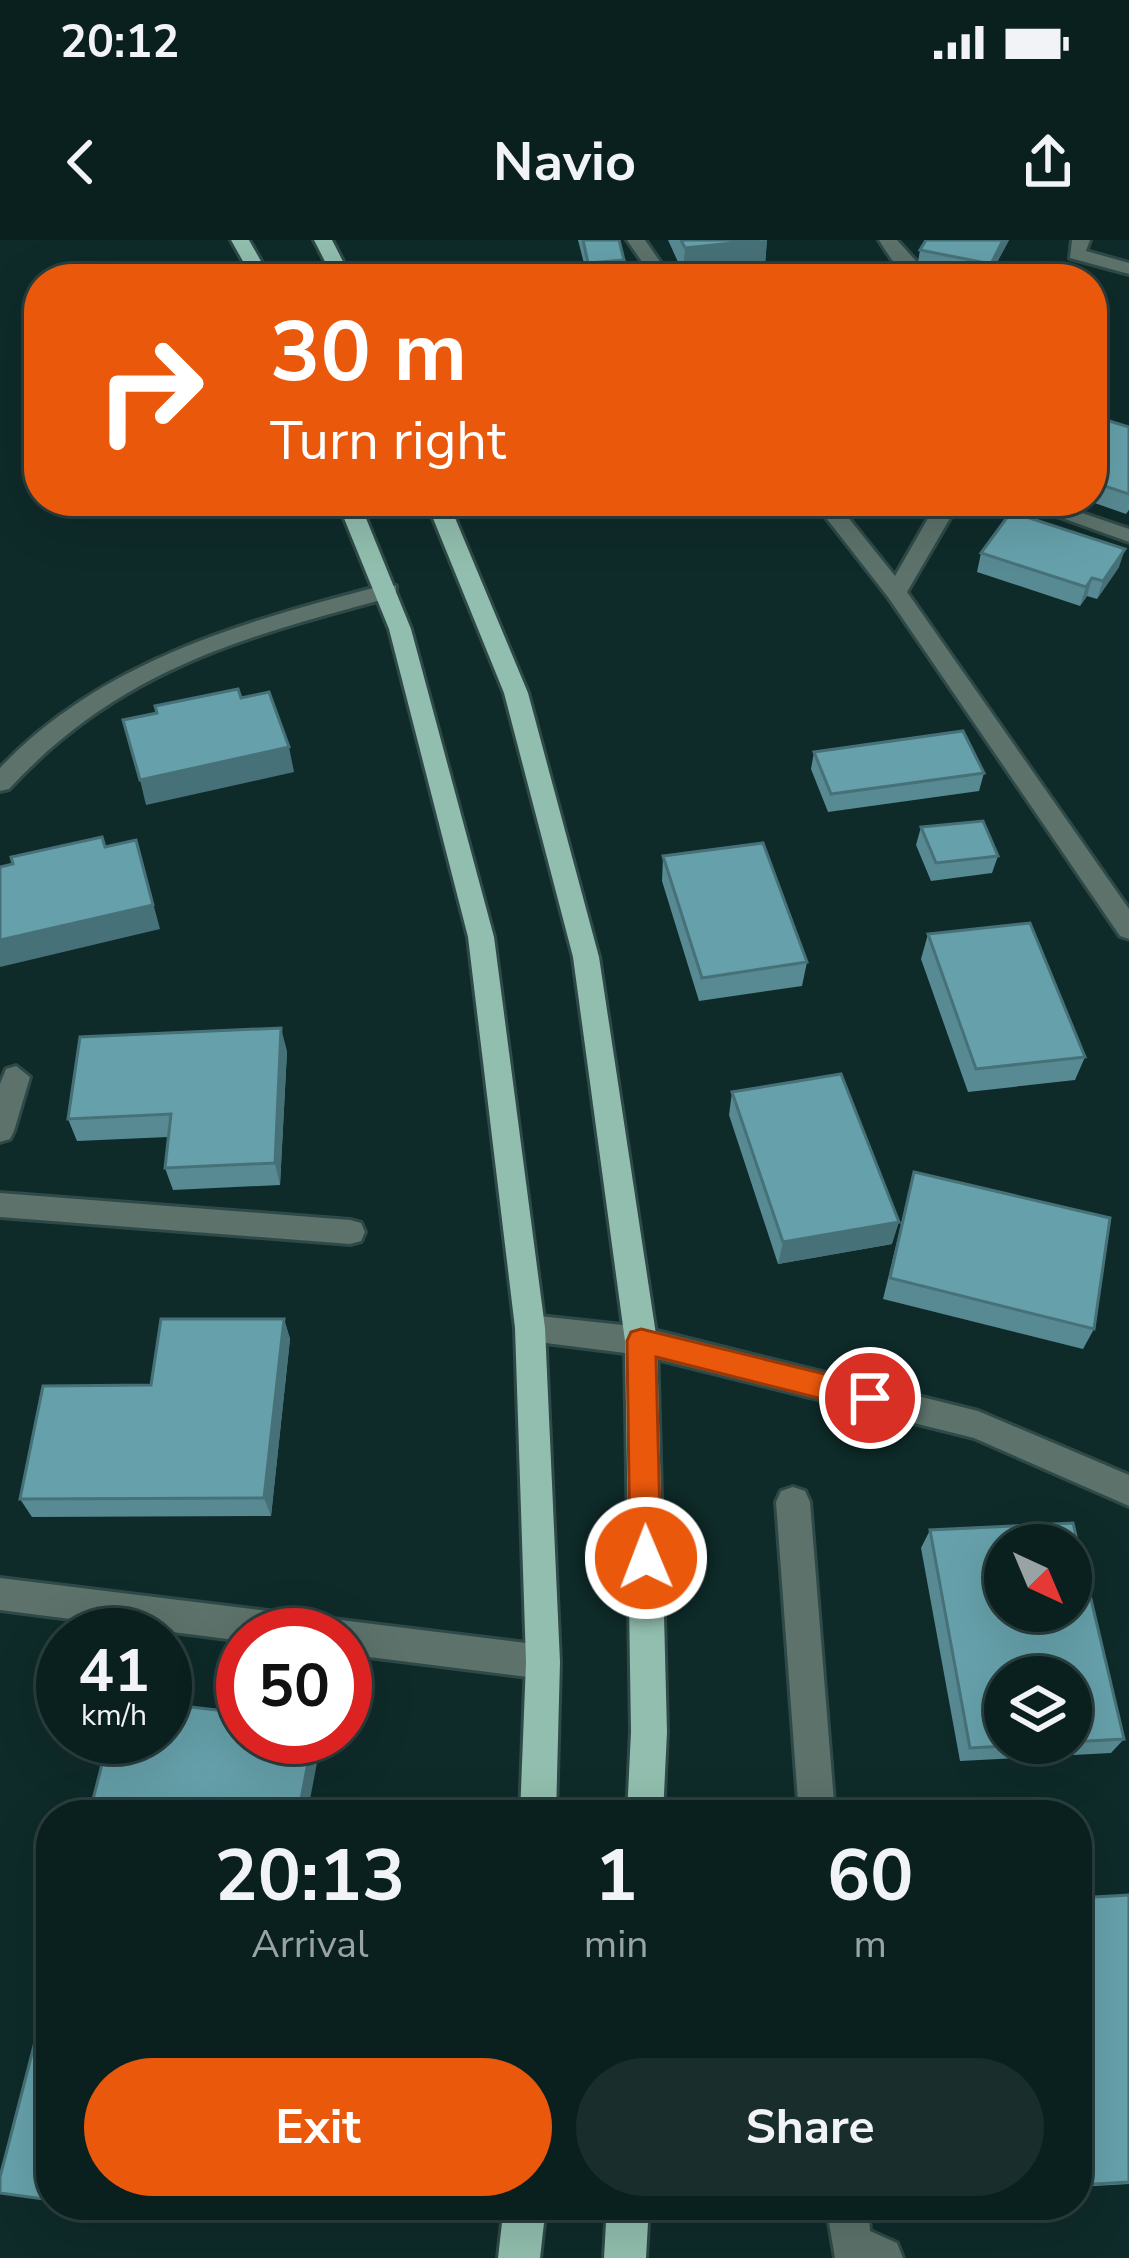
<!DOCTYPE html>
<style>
body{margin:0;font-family:"Nunito Sans",sans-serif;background:#182d2c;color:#f1f3f6;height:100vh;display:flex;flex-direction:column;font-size:45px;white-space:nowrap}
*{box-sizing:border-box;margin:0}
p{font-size:39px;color:#99a3a4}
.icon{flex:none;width:66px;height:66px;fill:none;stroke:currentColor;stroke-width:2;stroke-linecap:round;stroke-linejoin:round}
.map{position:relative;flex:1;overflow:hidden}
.sheet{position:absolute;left:36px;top:1560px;width:1056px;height:420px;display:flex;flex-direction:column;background:#0a201f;border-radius:48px;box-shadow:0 12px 48px #0002,0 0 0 3px #2a3e3d}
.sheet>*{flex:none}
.hud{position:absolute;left:24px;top:24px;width:1083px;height:252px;border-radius:48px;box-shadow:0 12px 48px #0002,0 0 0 3px #2a3e3d;background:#ea580c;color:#fff;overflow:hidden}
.needle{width:78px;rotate:136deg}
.buttons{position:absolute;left:984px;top:1284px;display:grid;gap:24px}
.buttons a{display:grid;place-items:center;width:108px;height:108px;border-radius:50%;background:#0a201f;box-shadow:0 12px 48px #0002,0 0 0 3px #2a3e3d;font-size:60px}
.speed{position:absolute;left:36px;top:1368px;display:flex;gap:24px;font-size:60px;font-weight:700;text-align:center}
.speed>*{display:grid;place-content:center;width:156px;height:156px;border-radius:50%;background:#0a201f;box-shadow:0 12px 48px #0002,0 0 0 3px #2a3e3d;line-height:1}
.speed small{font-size:30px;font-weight:400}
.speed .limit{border:18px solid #d22;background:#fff;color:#111}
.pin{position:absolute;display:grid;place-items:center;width:102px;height:102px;color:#fff;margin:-51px;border:6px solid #fff;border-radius:50%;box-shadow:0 3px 12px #0007}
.me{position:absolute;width:132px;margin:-66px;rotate:359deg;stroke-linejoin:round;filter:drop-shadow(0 0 9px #0008)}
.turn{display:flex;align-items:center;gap:42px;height:252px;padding:0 48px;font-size:54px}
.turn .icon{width:156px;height:156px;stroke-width:2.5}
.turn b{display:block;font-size:84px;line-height:102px}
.eta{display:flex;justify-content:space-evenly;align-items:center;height:204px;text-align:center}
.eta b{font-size:72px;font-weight:700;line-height:84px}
.action{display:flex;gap:24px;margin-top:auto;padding:24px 48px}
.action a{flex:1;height:138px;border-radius:72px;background:#ea580c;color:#fff;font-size:48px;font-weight:700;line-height:138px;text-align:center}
.action a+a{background:#182d2c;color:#f1f3f6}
.status{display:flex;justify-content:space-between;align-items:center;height:84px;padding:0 60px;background:#0a201f;direction:ltr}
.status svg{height:33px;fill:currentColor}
header{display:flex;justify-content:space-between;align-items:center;height:156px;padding:0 48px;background:#0a201f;font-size:54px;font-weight:700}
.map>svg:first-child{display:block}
</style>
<div class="status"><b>20:12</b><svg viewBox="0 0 49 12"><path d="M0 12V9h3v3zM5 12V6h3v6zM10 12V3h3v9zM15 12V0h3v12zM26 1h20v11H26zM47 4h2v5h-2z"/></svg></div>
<header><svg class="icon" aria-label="back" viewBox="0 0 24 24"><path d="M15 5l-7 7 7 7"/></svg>Navio<svg class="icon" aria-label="share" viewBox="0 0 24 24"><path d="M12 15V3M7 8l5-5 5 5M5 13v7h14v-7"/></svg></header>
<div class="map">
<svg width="1129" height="2018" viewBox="0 0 1129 2018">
<rect width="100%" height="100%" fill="#0e2b29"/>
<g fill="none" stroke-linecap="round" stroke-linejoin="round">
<defs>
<path id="minor" d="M627 0H645L672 39H654Z
M879 0H897L924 30V38C902 40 890 17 879 0Z
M1072 0H1090L1086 11 1129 23V34L1070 18Z
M813 261H835L895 336 938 261H960L907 352 1129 669V699L1120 696 888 357Z
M1015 261H1047L1129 289V302Z
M388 344 396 346V356C243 397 120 429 9 549L0 551V528C103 419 247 381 388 344Z
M16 826 30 837 14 891 10 899 0 902V844L6 829Z
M0 953 350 980 361 983 365 992 361 1001 350 1004 0 977Z
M530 1075 641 1087 978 1171 1129 1235V1266L974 1198 641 1115 530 1101 519 1097 515 1088 519 1079Z
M793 1247 805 1251 810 1262 835 1575H799L776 1262 781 1251Z
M0 1338 543 1405 555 1410 560 1422 555 1434 543 1439 345 1414V1395H243V1401L0 1370Z
M826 1965H868L870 1991 897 2003 903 2018H835Z"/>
<path id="major" d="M231 0H249L271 39H253Z
M314 0H332L352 39H334Z
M337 261H359L411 389 494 697 545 1088 560 1422 556 1575H520L526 1422 515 1088 468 697 389 389Z
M426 261H448L528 453 599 717 657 1101 667 1492 663 1575H627L631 1492 625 1101 573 717 504 453Z
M504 1965H546L540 2018H498Z
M607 1965H649L646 2018H604Z"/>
</defs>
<use href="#minor" stroke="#2e4947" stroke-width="6"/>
<use href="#major" stroke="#2e4947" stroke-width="6"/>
<use href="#minor" fill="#5c726a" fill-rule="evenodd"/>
<use href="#major" fill="#91beae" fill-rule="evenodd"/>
</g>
<path fill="#588a93" d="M578 0H619L624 20V38L588 39Z
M668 0H767L765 24 683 33Z
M1009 0 988 39H974L917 28 920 10Z
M1129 187V270L1126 274 1089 261H1092V191L1097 192Z
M981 313 1119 327 1097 359 1087 356 1080 366 977 332Z
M814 512 984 533 979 551 828 572 811 529Z
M921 587 998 616 992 633 931 641 916 605Z
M663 616 807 722 802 746 699 761 662 641Z
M928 694 1085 817 1075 840 968 852 921 719Z
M287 811 280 945 173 950 165 928 168 897 77 901 68 879Z
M732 852 892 1004 778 1024 729 875Z
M914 932 1094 1089 1083 1109 883 1059Z
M284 1079 290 1099 271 1276 32 1277 20 1259 151 1145Z
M930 1290 1124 1499 1111 1513 960 1521 921 1308Z
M1129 1655V1944L1077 1947V1658Z"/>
<path fill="#477178" d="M767 0 765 24 683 33 685 8Z
M1003 0H1009L988 39 991 24Z
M1125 309 1119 327 1097 359 1103 341Z
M1092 338 1087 356 1080 366 1086 347Z
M289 507 294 532 146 565 140 540Z
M136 600 160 689 0 727V700Z
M281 788 287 811 280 945 275 923Z
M899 982 892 1004 778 1024 783 1002Z
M284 1079 290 1099 271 1276 264 1258Z
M313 1497H322L307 1575H298Z
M227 1965H237L234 1983 224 1981Z"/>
<path fill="#66a1ab" stroke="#477178" stroke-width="3" fill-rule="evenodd" d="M583 0H619L624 20 588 23Z
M681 0H760L685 8Z
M926 0H1003L991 24 920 10Z
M813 24 822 39H733L730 33Z
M1106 180 1129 187V254L1092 242V191L1097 192Z
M1011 272 1125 309 1103 341 1092 338 1086 347 981 313Z
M238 449 241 458 269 452 289 507 140 540 123 480 157 473 155 466Z
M963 491 984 533 831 554 814 512Z
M983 581 998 616 936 623 921 587Z
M102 597 105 607 136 600 153 665 0 700V627L13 624 11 617Z
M763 603 807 722 702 738 663 616Z
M1030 683 1085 817 976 829 928 694Z
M281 788 275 923 165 928 171 874 68 879 80 797Z
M841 834 899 982 783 1002 732 852Z
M914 932 1110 978 1094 1089 890 1038Z
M161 1079H284L264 1258 20 1259 43 1146 151 1145Z
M1073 1283 1124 1499 1071 1502V1437H1005V1503H1061L970 1508 930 1290ZM1005 1305H1071V1371H1005Z
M165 1464 243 1473V1497H313L298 1575H89L109 1497H165Z
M1129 1655V1942L1077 1945V1658Z
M50 1744 51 1745V1960L0 1953V1937Z
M95 1965H227L224 1981Z"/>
<path fill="#ea580c" stroke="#983908" stroke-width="3" d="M641 1089 870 1145 880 1149 884 1158 880 1167 870 1171 656 1117 661 1318 656 1329 646 1333 635 1329 630 1318 627 1101 631 1092Z"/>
</svg>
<div class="buttons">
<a><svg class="needle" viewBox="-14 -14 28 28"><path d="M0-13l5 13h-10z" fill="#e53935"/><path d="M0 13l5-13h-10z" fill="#99a3a4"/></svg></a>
<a><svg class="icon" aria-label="layers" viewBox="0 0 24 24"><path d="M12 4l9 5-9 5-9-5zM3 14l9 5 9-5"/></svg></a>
</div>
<div class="speed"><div>41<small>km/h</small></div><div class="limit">50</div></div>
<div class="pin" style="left:870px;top:1158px;background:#d93025"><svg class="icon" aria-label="arrive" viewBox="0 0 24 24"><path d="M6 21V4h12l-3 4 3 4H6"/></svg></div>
<svg class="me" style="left:646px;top:1318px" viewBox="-20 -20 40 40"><circle r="17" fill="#ea580c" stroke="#fff" stroke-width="3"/><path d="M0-11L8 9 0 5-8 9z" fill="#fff"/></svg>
<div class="hud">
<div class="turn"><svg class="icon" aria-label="right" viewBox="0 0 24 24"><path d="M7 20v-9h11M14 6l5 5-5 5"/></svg><div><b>30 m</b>Turn right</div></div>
</div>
<section class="sheet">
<div class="eta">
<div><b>20:13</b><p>Arrival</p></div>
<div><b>1</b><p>min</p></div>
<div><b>60</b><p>m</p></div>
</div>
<div class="action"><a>Exit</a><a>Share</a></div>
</section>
</div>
